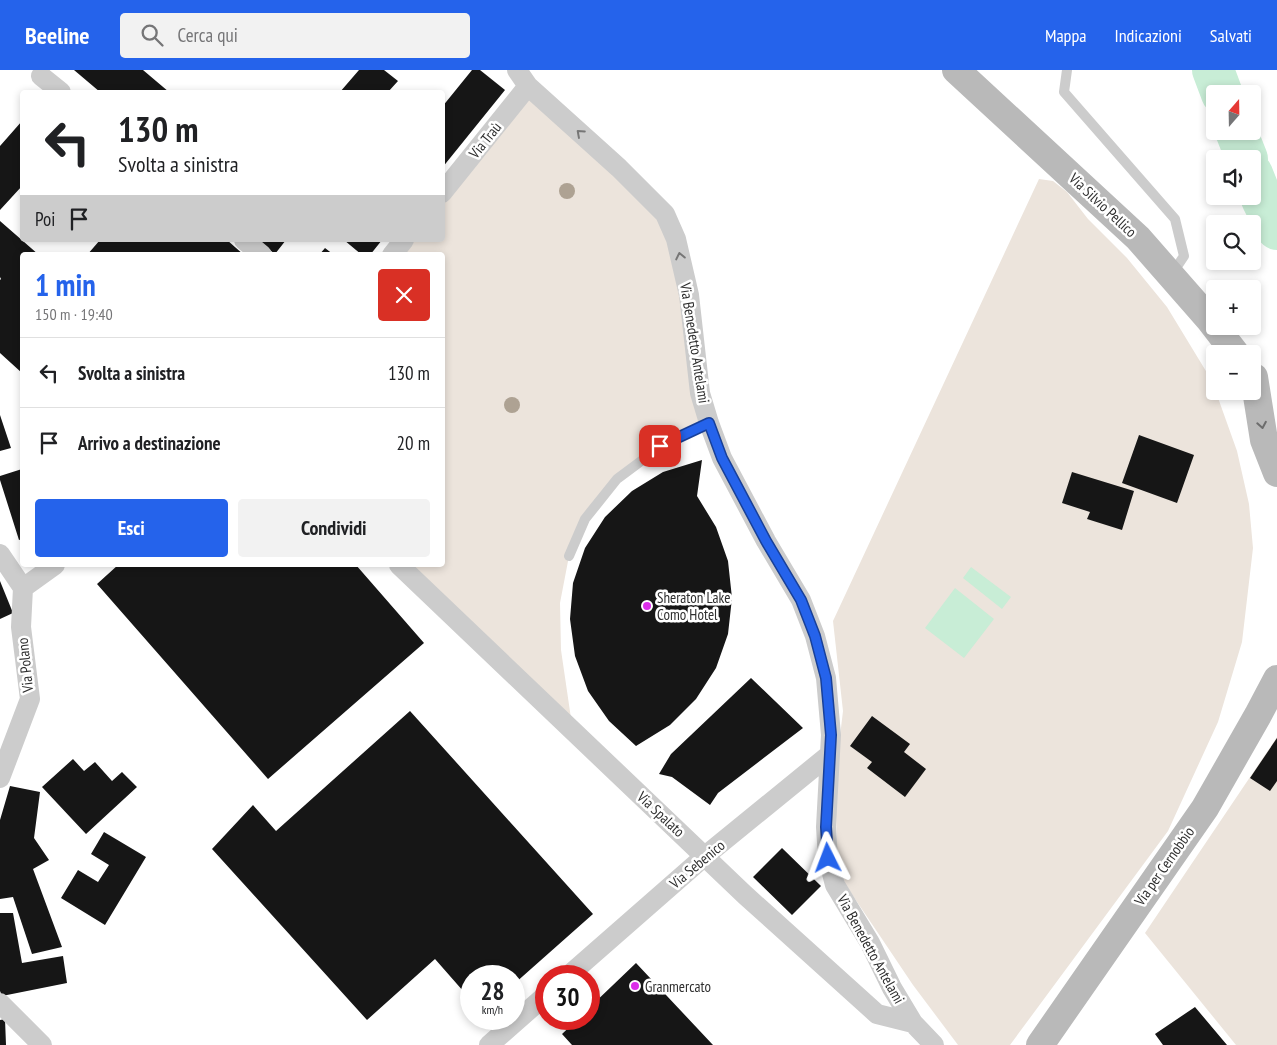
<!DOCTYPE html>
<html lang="it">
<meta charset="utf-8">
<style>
body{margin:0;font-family:"PT Sans Narrow",sans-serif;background:#f2f2f2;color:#202124;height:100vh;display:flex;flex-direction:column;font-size:19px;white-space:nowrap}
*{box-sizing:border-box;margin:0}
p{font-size:16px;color:#757577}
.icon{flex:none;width:28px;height:28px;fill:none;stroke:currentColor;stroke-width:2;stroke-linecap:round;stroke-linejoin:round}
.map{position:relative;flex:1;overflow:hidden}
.drawer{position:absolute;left:20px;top:182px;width:425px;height:315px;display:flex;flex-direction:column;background:#fff;border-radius:5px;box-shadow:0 2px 8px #0003}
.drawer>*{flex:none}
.guide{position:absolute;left:20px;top:20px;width:425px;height:152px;border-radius:5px;box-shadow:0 2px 8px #0003;background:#fff;color:#202124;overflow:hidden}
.needle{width:32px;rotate:20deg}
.buttons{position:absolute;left:1206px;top:15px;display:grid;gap:10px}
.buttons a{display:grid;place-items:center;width:55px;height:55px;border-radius:5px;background:#fff;box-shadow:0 2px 8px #0003;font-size:25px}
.speed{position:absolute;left:460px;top:895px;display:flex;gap:10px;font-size:25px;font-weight:700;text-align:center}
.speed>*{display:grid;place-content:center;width:65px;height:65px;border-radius:50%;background:#fff;box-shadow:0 2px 8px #0003;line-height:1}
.speed small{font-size:12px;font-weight:400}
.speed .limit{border:8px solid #d22;background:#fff;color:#111}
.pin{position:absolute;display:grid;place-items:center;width:42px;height:42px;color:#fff;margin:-21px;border-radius:10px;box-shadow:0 2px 8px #0006}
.me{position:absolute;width:55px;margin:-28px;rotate:357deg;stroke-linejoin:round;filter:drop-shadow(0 0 4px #0008)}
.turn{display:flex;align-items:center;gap:18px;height:105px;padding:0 15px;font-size:22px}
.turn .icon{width:65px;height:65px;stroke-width:2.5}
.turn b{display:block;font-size:35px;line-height:42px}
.then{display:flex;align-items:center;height:48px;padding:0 15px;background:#0003;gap:10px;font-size:19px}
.round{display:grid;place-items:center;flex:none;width:52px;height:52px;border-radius:5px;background:#f2f2f2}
.summary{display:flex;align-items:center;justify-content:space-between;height:85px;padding:0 15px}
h1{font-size:30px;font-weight:600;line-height:38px;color:#2563eb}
.primary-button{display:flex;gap:10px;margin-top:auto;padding:10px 15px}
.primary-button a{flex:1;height:58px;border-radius:5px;background:#2563eb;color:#fff;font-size:20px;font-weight:600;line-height:58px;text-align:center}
.primary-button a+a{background:#f2f2f2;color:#202124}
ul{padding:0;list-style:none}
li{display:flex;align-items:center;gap:15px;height:70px;padding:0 15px;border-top:1px solid #e0e0e0}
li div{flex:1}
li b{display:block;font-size:19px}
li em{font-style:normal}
header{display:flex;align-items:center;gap:30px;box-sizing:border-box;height:70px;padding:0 25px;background:#2563eb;color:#fff}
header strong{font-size:24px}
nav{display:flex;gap:28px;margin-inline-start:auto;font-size:18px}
.search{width:350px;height:45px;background:#f2f2f2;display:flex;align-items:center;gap:12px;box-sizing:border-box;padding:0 18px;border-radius:5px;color:#757577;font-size:19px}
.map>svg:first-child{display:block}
</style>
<header>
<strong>Beeline</strong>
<div class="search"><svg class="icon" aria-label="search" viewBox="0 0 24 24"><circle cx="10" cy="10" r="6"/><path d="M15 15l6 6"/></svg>Cerca qui</div>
<nav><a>Mappa</a><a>Indicazioni</a><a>Salvati</a></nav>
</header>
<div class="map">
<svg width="1277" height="975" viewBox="0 0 1277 975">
<rect width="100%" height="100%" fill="#fff"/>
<path fill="#ece4dc" d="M528 16 665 144 709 353 660 377 617 409 585 449 569 486 560 533 561 580 573 662 399 495H442V185H392L404 170H442L443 123Z
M1039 109 1053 111 1067 122 1088 149 1127 188 1167 237 1212 311 1237 381 1249 434 1253 478 1242 572 1218 652 1168 761 1010 975H958L913 915 845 814 837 784 836 744 838 683 843 641 833 551Z
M1277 667V975H1236L1145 863Z"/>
<path fill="#c8edd6" d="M971 497 1011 527 1002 539 963 508Z
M955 518 994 549 964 588 925 558Z"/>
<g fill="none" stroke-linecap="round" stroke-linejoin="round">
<path stroke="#c8edd6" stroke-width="42" d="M1213 0 1222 24
M1236 61 1247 89
M1252 104 1262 129 1277 159"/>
</g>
<path fill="#161616" d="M74 0H143L169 22H100Z
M359 0H384L398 11 388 22H340Z
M472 0H480L505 20 442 98V37Z
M22 51V116L0 140V76Z
M0 151 39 185H22V303L0 283V210L1 209 0 207Z
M100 170H227L244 185H87Z
M257 170H286L275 184Z
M344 170H382L370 185H362Z
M325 178 334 185H319Z
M0 345 11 378 0 381Z
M1139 365 1194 385 1177 433 1122 413Z
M702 390 697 426 716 457 728 491 732 528 728 564 716 598 696 629 670 655 636 676 609 651 588 621 575 586 570 549 573 513 585 478 605 447 632 421 663 402Z
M22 399V469L19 470 0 410V406Z
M1072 402 1134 421 1122 460 1087 449 1090 442 1062 433Z
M118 495H356L424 573 268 709 97 514Z
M0 511 13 543 0 549Z
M751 608 803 658 718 723 710 735 672 707 659 704 671 684Z
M410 641 593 844 514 914V906H471V930L435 889 367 950 212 779 253 735 276 761Z
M872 646 910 674 904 682 926 699 905 727 867 698 872 692 850 676Z
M1277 668V711L1270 721 1250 708Z
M73 689 84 701 95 692 112 711 122 702 137 717 86 764 42 717Z
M10 716 40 722 34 768 49 790 33 799 62 877 32 884 13 827 0 829V750Z
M104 762 146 787 105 855 61 828 78 800 98 812 109 795 91 784Z
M782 778 821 816 792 845 753 807Z
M0 843H13L22 893 63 886 67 913 2 926 0 921Z
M636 893 713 975H572L562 964 578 949H589V938Z
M1195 937 1227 975H1163L1155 964Z
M5 949 6 975H0V950Z"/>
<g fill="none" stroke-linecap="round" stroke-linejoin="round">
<path stroke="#ccc" stroke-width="10" d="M1067 0 1064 22 1175 149 1184 186 1172 204
M569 486 585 449 617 409 660 377 709 353"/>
<path stroke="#ccc" stroke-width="20" d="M517 0 528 16 619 98 665 144 676 169 689 225 700 323 709 353 722 388 766 471 801 530 815 566 826 608 831 665 826 757 828 788 835 815 870 873 892 918 913 953
M41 6 61 22
M442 123 528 16
M244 170 262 185
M392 185 404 170
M0 484 23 518 21 557 30 629 0 708
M399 495 745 825 877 944 913 953 934 975
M23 518 55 495
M568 906 705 786 829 685
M0 933 42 975
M489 975 546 925"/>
<path stroke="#b9b9b9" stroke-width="28" d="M956 0 1138 168 1209 249 1236 284
M1254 307 1264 370 1277 403
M1040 975 1205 738 1258 645 1277 609"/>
</g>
<g fill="#aea293">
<circle cx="567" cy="121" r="8"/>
<circle cx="512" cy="335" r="8"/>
</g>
<defs><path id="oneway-chevron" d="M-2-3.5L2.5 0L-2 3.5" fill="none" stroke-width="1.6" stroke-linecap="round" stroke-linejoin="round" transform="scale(1.25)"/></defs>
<g stroke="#767676">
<use href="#oneway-chevron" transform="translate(580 63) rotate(-138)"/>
<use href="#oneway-chevron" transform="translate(680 186) rotate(-102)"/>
</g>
<use stroke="#6d6d6d" href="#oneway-chevron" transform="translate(1262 355) rotate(80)"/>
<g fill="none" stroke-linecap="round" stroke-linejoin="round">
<defs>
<path id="route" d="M660 376 709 353 722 388 766 471 801 530 815 566 826 608 831 665 826 757 828 788"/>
</defs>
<use href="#route" stroke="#184099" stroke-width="12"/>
<use href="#route" stroke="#2563eb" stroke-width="9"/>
</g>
<g fill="#db2de9" stroke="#fff" stroke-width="2">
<circle cx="647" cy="536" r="5"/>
<circle cx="635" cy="916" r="5"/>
</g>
<g text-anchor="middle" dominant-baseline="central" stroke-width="5" stroke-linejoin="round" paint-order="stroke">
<g font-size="15" fill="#2f2f2f" stroke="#fff">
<text transform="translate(485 70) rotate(-51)">Via Traù</text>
<text transform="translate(1103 135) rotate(43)">Via Silvio Pellico</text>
<text transform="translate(695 273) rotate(81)">Via Benedetto Antelami</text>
<text transform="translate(25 595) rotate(-96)">Via Polano</text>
<text transform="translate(661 744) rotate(43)">Via Spalato</text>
<text transform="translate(697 794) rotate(-40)">Via Sebenico</text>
<text transform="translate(1164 796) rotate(-55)">Via per Cernobbio</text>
<text transform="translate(871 879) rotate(61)">Via Benedetto Antelami</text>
</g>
<g font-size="15" fill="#2f2f2f" stroke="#fff" text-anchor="start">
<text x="657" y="527">Sheraton Lake<tspan x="657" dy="17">Como Hotel</tspan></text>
<text x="645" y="916">Granmercato</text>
</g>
</g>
</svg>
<div class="buttons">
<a><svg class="needle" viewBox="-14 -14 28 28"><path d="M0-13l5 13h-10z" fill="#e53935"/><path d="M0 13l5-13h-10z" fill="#757577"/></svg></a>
<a><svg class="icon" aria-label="sound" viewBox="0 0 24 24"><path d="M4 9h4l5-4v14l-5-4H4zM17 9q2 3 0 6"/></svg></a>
<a><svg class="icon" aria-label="search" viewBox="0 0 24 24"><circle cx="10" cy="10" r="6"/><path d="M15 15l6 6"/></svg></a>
<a>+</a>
<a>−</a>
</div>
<div class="speed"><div>28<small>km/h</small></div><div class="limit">30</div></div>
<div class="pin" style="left:660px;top:376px;background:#d93025"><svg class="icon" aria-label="arrive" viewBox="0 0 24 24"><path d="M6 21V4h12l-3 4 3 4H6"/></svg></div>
<svg class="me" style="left:828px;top:788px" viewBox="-20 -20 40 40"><path d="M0-17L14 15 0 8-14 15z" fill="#2563eb" stroke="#fff" stroke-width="4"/></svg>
<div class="guide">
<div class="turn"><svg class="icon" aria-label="left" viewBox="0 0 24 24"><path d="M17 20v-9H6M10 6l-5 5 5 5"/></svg><div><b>130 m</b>Svolta a sinistra</div></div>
<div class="then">Poi<svg class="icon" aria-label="arrive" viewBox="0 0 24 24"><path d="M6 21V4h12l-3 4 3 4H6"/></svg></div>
</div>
<section class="drawer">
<div class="summary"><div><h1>1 min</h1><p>150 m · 19:40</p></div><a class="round" style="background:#d93025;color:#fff"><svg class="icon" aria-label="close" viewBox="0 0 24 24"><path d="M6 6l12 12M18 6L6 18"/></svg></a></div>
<ul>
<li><svg class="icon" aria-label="left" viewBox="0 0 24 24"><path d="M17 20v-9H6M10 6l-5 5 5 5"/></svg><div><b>Svolta a sinistra</b></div><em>130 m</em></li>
<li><svg class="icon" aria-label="arrive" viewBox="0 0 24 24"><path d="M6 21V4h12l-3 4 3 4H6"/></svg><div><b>Arrivo a destinazione</b></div><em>20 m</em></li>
</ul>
<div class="primary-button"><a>Esci</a><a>Condividi</a></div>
</section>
</div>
